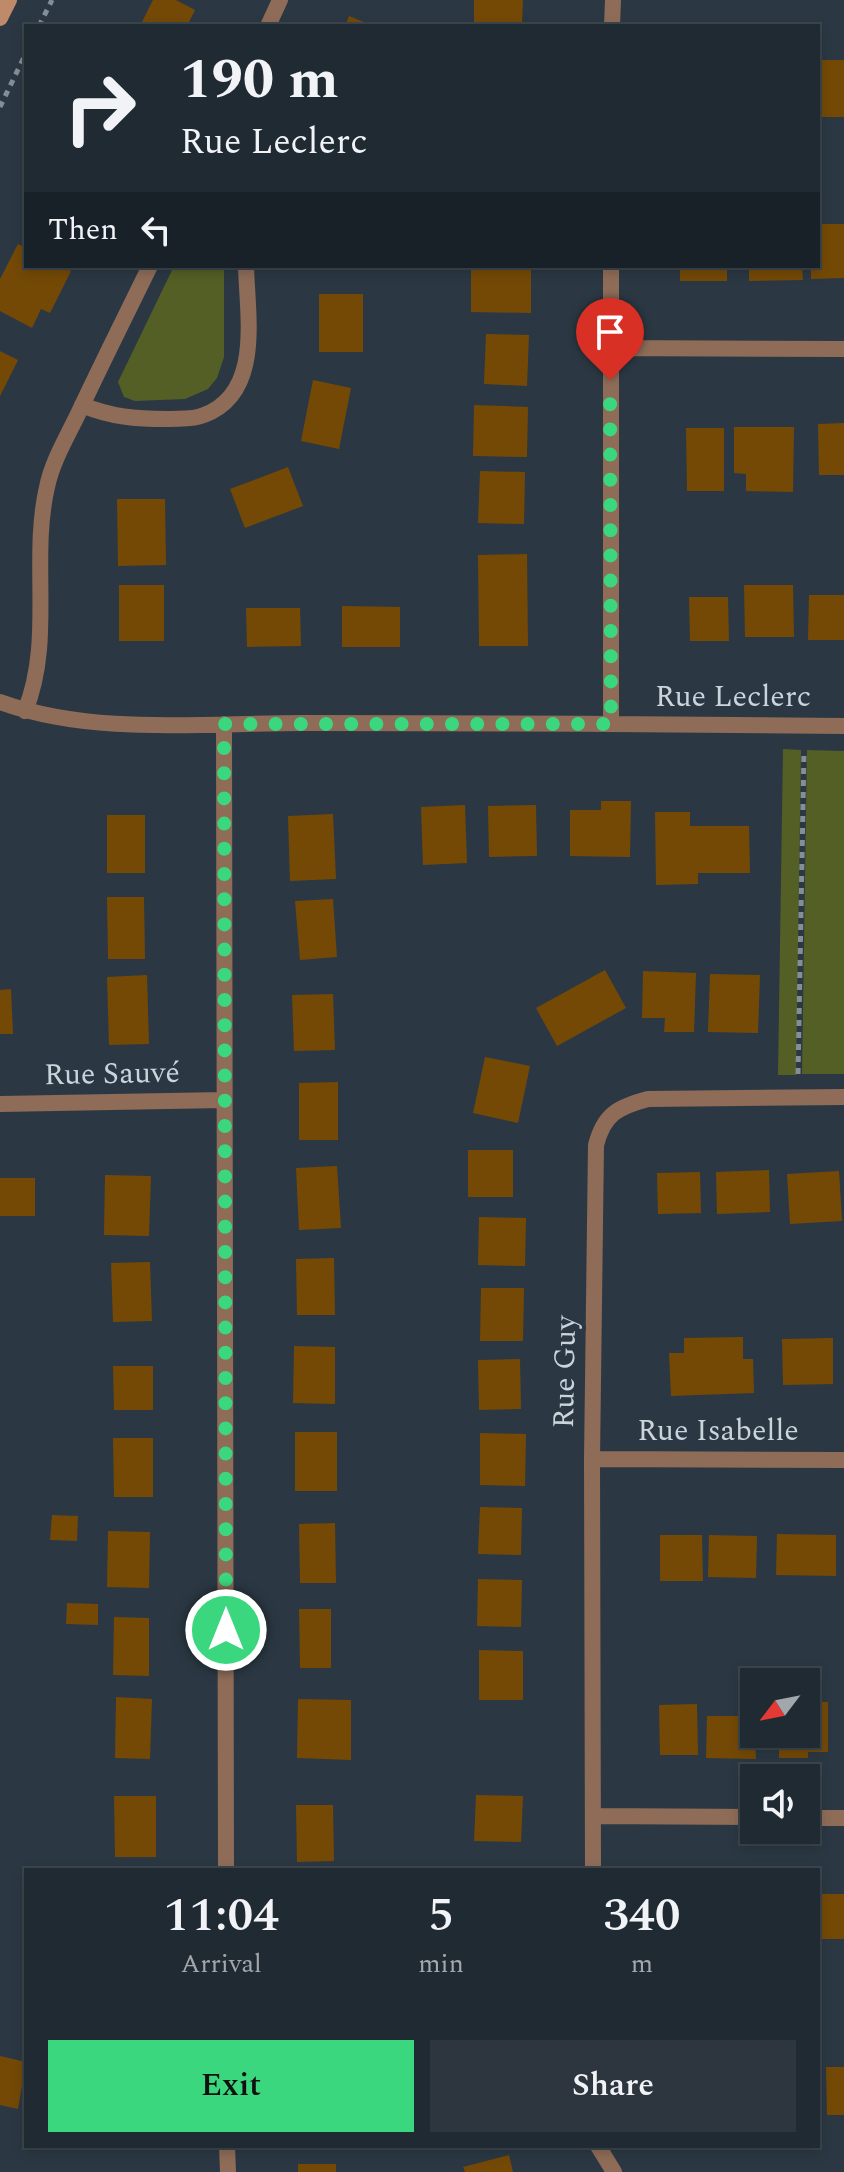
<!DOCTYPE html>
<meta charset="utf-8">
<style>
body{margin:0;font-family:Spectral,serif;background:#2d363e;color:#f1f3f6;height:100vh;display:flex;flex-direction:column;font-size:30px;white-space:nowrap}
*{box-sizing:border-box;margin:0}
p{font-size:26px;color:#a2a7ac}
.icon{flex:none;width:44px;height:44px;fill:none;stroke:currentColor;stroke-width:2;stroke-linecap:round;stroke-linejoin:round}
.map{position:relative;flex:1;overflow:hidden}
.panel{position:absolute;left:24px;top:1868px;width:796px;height:280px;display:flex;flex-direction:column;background:#202a32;border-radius:0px;box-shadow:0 4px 12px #0003,0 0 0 2px #3d464d}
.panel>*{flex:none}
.guide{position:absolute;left:24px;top:24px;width:796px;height:244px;border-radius:0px;box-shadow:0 4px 12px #0003,0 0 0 2px #3d464d;background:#202a32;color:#f1f3f6;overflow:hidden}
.needle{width:52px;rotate:238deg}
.fabs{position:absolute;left:740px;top:1668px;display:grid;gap:16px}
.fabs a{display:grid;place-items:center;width:80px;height:80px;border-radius:0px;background:#202a32;box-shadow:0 4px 12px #0003,0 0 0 2px #3d464d;font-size:40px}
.pin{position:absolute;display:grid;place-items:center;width:68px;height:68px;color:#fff;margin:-82px -34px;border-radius:50% 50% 50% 0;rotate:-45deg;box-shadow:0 0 8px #0007}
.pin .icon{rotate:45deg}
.me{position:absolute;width:88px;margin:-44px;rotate:0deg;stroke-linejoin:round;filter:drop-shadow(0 0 6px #0008)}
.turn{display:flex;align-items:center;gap:28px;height:168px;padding:0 24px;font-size:36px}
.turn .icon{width:104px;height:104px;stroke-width:2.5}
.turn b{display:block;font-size:56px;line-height:68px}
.then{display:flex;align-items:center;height:76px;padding:0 24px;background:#0003;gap:16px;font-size:30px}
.eta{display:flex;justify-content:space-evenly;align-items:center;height:136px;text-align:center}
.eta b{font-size:48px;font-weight:600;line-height:56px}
.button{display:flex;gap:16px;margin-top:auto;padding:16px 24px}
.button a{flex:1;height:92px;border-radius:0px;background:#3bd77f;color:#111;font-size:32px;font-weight:600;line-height:92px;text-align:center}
.button a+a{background:#2d363e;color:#f1f3f6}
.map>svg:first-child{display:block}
</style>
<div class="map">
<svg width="844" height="2172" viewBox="0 0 844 2172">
<rect width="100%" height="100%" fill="#2b3843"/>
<path fill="#545f25" d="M174 266H224V357L217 378 208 389 185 399 135 401 124 397 118 382Z
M783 749 801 750 796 1075H778Z
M807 750 844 751V1074H802Z"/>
<path fill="#744906" d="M153 0H176L195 10 187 26H140Z
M474 0H523L522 24 474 23Z
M349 16 374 26H345Z
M818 60H844V117H818Z
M818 224H844V278L811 279V266H818Z
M18 244 26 248V266H61L71 271 50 313 41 309 32 328 0 311V279Z
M471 266H531V313L471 312Z
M680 266H727V281H680Z
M749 266H802L803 280 749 281Z
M319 294H363V352H319Z
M486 334 529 335 527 386 484 384Z
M0 351 18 360 0 396Z
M313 380 351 388 339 449 301 441Z
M474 405 528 407 527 457 473 456Z
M844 423V475H819L818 424Z
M734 427H794L793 492 746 491V474L734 473Z
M686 428H724V491H687Z
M288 467 303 506 245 528 230 489Z
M480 471 525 472 524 524 478 523Z
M117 499H165L166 565 118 566Z
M527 554 528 646H479L478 555Z
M119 585H164V641H119Z
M744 585H793L794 637H745Z
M809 595H844V640H808Z
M689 597H728L729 641H690Z
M342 606 400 607V647H342Z
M246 608H300L301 646 247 647Z
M601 801H631L630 857 570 856V810H601Z
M465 805 467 863 423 865 421 807Z
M536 805 537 856 489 857 488 806Z
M655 812H690V826H749L750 873H698V884L656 885Z
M333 814 336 879 290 881 288 816Z
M107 815H145V873H107Z
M107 897H144L145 959H108Z
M333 899 337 957 300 960 295 901Z
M605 970 626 1008 557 1046 536 1008Z
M643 971 696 973 694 1032H664L665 1018H642Z
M710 974 760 975 758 1033 708 1032Z
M147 975 149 1044 109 1045 107 977Z
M11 989 13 1034H0V990Z
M333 994 335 1050 294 1051 292 995Z
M485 1057 530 1066 518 1123 473 1113Z
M338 1082V1140H299V1083Z
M468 1150H513V1197H468Z
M337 1166 341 1228 299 1230 296 1168Z
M769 1170 770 1212 717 1214 716 1172Z
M839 1171 842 1221 790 1224 787 1174Z
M700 1172 701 1213 658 1214 657 1173Z
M105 1175 151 1176 149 1236 104 1235Z
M0 1178H35V1216H0Z
M479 1217 526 1218 525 1266 478 1265Z
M334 1258 335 1315H297L296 1259Z
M150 1262 152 1321 113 1322 111 1263Z
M481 1288H524L523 1341H480Z
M743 1337V1359H753L754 1393 671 1396 669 1353H684V1338Z
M833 1338V1384L783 1385 782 1339Z
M294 1346 335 1347V1404L293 1403Z
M520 1359 521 1409 479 1410 478 1360Z
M113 1366H153V1410H114Z
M295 1432H337V1491H295Z
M480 1433 526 1434 525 1486 480 1485Z
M113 1438H153V1497H114Z
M480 1507 522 1508 521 1555 478 1554Z
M52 1515 78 1516 77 1541 50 1540Z
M335 1523 336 1583H300L299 1524Z
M108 1531 150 1532 149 1588 107 1587Z
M777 1534 836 1535V1576L776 1575Z
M660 1535H702L703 1581H660Z
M709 1535 757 1536 756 1578 708 1577Z
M478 1579 522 1580 521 1627 477 1626Z
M67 1603 98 1604V1625L66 1624Z
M299 1609H331V1668H300Z
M114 1617 149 1618V1676L113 1675Z
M479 1650 523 1651V1700H479Z
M116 1697 152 1699 150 1759 115 1758Z
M298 1699 351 1700V1760L297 1758Z
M806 1702H828V1752H808V1758H779V1734H806Z
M697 1704 698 1755H660L659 1705Z
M707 1716H754L756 1759 706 1758Z
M476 1795 523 1796 521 1842 474 1841Z
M114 1796H156V1857H115Z
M296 1805H333L334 1861 297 1862Z
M822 1894H844V1939H822Z
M0 2056 26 2062 18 2109 0 2105Z
M826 2067H844V2115H827Z
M509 2155 513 2172H465L463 2167Z
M298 2164H336V2172H298Z"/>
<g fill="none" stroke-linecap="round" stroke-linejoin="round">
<path stroke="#838e96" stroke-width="5" stroke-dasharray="6 6" stroke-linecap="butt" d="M39 26 52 0
M0 107 26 53
M798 1074 804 751"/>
<path stroke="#8e6c58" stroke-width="16" d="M268 26 280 0
M612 26 613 0
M611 266V724
M610 348 844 349
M82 405C111 417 136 419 167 419 179 418 193 420 204 415 263 393 247 315 246 266
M0 702C97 737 209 722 312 723 489 723 667 724 844 726
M25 711C54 641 30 560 47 487 52 462 67 437 78 414 101 365 126 315 150 266
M224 724 226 1870
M0 1104 224 1100
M592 1459 844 1460
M593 1816 754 1817
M806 1818H844
M593 1870 592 1459 596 1145C604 1114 618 1107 648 1099L844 1097
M227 2146 228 2172
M598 2146 614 2172"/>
<path stroke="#bf8a6a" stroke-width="16" d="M0 18 9 0"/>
</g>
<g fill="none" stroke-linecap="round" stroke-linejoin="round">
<path stroke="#3bd77f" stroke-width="14" stroke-dasharray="0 25.2" d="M226 1630 224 724H611L610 380"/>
</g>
<g text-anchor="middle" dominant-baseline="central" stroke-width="8" stroke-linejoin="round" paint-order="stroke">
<g font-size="30" fill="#ccd4db" stroke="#2b3843">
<text x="733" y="697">Rue Leclerc</text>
<text transform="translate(112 1074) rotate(-1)">Rue Sauvé</text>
<text transform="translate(565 1372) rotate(-89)">Rue Guy</text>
<text x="718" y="1431">Rue Isabelle</text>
</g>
</g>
</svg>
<div class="fabs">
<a><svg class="needle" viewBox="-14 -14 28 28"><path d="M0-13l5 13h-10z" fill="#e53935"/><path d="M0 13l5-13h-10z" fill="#a2a7ac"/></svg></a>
<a><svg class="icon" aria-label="sound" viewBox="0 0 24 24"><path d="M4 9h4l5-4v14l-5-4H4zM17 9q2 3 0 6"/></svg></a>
</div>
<div class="pin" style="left:610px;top:380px;background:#d93025"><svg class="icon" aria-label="arrive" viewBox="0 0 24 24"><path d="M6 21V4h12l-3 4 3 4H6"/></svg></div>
<svg class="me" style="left:226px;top:1630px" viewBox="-20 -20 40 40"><circle r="17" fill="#3bd77f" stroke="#fff" stroke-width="3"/><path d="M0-11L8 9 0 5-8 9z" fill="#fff"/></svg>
<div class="guide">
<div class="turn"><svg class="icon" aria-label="right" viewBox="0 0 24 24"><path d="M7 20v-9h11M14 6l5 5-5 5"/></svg><div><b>190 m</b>Rue Leclerc</div></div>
<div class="then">Then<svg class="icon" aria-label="left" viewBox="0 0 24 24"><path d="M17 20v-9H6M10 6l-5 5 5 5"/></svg></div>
</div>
<section class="panel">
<div class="eta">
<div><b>11:04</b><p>Arrival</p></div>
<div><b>5</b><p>min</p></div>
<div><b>340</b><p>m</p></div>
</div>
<div class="button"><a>Exit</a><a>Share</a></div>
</section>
</div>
